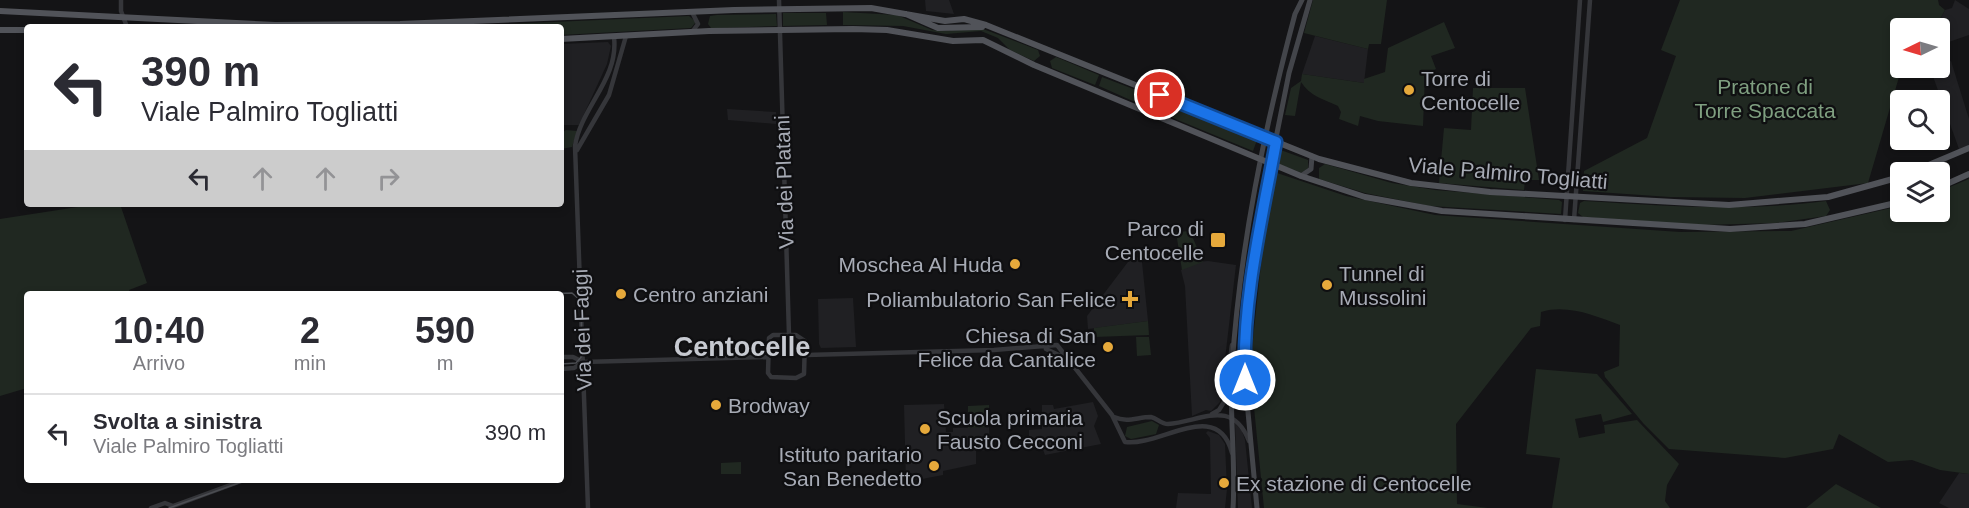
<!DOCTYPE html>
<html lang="it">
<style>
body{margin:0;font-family:Arial,sans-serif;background:#f2f2f3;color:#2b2b33;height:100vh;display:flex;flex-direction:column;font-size:22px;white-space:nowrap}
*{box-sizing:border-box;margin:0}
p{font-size:20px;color:#7c7c81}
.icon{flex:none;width:33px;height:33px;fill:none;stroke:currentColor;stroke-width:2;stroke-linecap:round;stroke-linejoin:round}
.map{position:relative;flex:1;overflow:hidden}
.drawer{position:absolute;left:24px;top:291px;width:540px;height:192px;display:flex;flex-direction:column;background:#fff;border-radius:6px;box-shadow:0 3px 9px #0003}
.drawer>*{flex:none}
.top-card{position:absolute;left:24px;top:24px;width:540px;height:183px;border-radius:6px;box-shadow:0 3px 9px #0003;background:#fff;color:#2b2b33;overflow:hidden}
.needle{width:39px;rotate:265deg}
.tools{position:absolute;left:1890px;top:18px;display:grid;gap:12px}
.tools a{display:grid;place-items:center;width:60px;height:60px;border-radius:6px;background:#fff;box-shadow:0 3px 9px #0003;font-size:30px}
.pin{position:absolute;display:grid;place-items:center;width:51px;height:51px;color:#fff;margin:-26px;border:3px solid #fff;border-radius:50%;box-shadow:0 2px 6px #0007}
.me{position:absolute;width:66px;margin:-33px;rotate:0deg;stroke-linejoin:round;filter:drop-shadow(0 0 4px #0008)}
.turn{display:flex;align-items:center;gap:21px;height:126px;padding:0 18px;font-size:27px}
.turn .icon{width:78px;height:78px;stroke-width:2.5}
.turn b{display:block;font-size:42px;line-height:51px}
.lanes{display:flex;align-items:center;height:57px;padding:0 18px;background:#0003;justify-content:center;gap:30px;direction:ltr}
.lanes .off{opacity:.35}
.eta{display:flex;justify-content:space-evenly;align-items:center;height:102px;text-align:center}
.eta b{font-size:36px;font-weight:800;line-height:42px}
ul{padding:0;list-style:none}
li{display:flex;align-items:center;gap:18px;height:78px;padding:0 18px;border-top:2px solid #e1e1e2}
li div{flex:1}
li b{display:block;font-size:22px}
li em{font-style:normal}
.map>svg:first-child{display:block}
</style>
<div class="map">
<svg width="1969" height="508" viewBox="0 0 1969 508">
<rect width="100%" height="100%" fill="#141416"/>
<path fill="#202023" d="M925 0H949L954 14 926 11Z
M1955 0 1969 9V35L1940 45V28H1935L1945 10 1952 8Z
M1315 36 1368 49 1364 83 1302 74Z
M608 42 611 46 607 64 579 125H563L561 128V44Z
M1951 61 1969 119V145L1959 149 1930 68H1940V64Z
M727 109 776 112V124L728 120Z
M1134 254 1142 262 1148 321 1088 329 1087 316Z
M1208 261 1236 265 1220 402 1211 411 1206 410 1192 416 1185 286 1181 270 1197 262Z
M853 298 856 347 821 348 819 344 818 299Z
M1093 402 1098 416 1094 426 1101 444 1045 455 1041 444 1029 447V430L1042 429V405H1053L1054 409Z
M944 404 946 432H953V428L989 427 990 450 976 451V464L943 471V475L906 482 904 405Z
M1235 423 1242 431 1245 440 1252 508H1238Z
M1208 431 1219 435 1225 444 1227 489 1225 508H1176L1178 493 1211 494 1210 438 1206 433Z
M1959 473 1969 474V508H1949L1939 503Z"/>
<path fill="#202821" d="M1313 0H1387L1381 44H1369L1368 49 1304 33Z
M1680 0H1938L1939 5 1945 10 1935 28H1900V68H1908L1899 77 1868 183 1745 198 1670 197 1583 191 1584 171 1647 138 1676 56 1661 50Z
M843 12 897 15 932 30 944 31 978 27 1038 50 1040 56 1034 61 1010 50 998 38 981 31 946 34 903 26 843 25Z
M783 13H826L827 25 783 26Z
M776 14 777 26 718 28H711L708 24 710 16 717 15Z
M689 16 696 22 691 28 561 35V27H439Z
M1444 22 1455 48 1431 56 1436 69 1425 74 1423 126 1378 121 1360 116 1358 126 1339 119 1341 112 1338 106C1323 99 1310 96 1301 82L1295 116 1285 115 1291 88 1301 81 1302 74 1364 83V79L1385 72 1388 48Z
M1056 57 1099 75 1095 85 1052 68 1050 61Z
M1102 77 1157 98 1159 106 1153 110 1099 86Z
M1473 88H1525L1539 180H1525L1524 190 1439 183 1444 128 1471 130Z
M1177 107 1257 140 1253 151 1173 118 1169 111Z
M566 130 577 131 572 147 561 149V133Z
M1278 149 1308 160V168L1302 173 1276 163Z
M1325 164 1392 183 1435 190 1559 200 1562 202 1561 214 1430 206 1365 193 1319 179V168Z
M1277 173 1346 196 1435 215 1680 232 1791 231 1900 206V212H1940V191L1969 179V474L1940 470 1912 460 1888 462 1839 434 1833 449 1785 458 1669 449 1643 423 1605 377 1604 372 1619 366 1620 325C1595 316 1568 304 1541 312L1540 326 1531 328 1456 424 1457 504 1488 508H1264L1250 367 1266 218Z
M1584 201C1668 206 1742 212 1826 201L1830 210 1826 216 1776 223 1702 225 1583 217 1578 213 1580 203Z
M97 204H120L147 283 129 290 130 294H27V388L0 396V219Z
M1190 231 1203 262 1182 270 1176 232Z
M1148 321 1149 335 1094 337V328Z
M1136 337H1149L1151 355 1137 356Z
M1536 369 1597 374 1632 414 1603 422 1601 414 1575 419 1579 438 1605 433 1604 425 1637 420 1679 464 1667 485 1665 501 1670 508H1552L1560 458 1526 454Z
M989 405V427L968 428V406Z
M1152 421 1159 425 1156 434 1131 439 1125 436 1127 427Z
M741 462V474H721V463Z
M1836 484 1881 508H1806Z"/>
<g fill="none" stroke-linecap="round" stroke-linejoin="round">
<path stroke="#35363a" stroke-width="4.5" d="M121 0V11L127 27
M779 0 789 335
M692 12 698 24 692 32
M577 150 609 95 626 36
M1565 220 1580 0
M1574 220 1590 0
M796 335 805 341 804 374 796 378 771 377 768 373 769 338 773 335Z
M1046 349 1063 357
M806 355 994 350 1057 345 1112 415 1125 442C1160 447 1218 397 1232 453
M561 357H573L583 362
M583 362 768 357
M561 369 574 368 583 362
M1212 414 1219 410 1224 402 1232 345
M1114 417C1128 423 1137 417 1151 417 1157 418 1161 424 1168 424 1200 422 1232 397 1249 441
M173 506 244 480
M151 508 165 503 173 506
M588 508 575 146C581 107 619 79 614 37"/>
<path stroke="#43454a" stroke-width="5" d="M1168 121V109L1175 101
M1301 176 1311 169 1312 156
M1233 508C1236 461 1229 414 1232 367 1240 246 1264 130 1295 14L1302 0
M1257 508 1245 380 1248 320 1276 138 1289 73 1310 0"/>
<path stroke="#515359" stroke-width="6" d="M0 11 275 25 400 24 734 10 871 8 945 21 964 19 986 25 1319 159 1411 183 1490 192 1729 205 1828 197 1900 177
M906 14 938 28 982 27
M0 30H27
M561 39 709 31 853 29 887 30 953 41 983 40 1034 65 1301 176 1365 197 1442 211 1730 229 1805 224 1900 202
M1912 172 1969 148
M1940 187 1969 174"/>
<path stroke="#4c4e53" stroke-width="1.5" d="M541 294 572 293 581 301 582 356 576 363 561 364
M169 508 247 480"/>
</g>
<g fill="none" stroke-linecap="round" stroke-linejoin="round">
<defs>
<path id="route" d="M1160 95 1276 142C1262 219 1242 301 1245 380"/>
</defs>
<use href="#route" stroke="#114b97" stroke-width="15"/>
<use href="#route" stroke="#1a73e8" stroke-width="10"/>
</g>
<g fill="#e6a93b" stroke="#0f0f11" stroke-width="2">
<circle cx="1409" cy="90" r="6"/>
<rect x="1210" y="232" width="16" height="16" rx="3"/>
<circle cx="1015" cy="264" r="6"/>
<circle cx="1327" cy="285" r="6"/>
<circle cx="621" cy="294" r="6"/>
<path d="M1127 290h6v6h6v6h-6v6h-6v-6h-6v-6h6z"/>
<circle cx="1108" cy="347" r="6"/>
<circle cx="716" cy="405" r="6"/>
<circle cx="925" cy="429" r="6"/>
<circle cx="934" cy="466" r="6"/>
<circle cx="1224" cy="483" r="6"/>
</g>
<g text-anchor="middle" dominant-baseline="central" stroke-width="4.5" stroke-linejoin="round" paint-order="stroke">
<g font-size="21" fill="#a7abb5" stroke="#0f0f11" text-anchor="start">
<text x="1421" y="78">Torre di<tspan x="1421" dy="24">Centocelle</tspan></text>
<text x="1204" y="228" text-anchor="end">Parco di<tspan x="1204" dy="24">Centocelle</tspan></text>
<text x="1003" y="264" text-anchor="end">Moschea Al Huda</text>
<text x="1339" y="273">Tunnel di<tspan x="1339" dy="24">Mussolini</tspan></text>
<text x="633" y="294">Centro anziani</text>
<text x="1116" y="299" text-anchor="end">Poliambulatorio San Felice</text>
<text x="1096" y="335" text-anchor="end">Chiesa di San<tspan x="1096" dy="24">Felice da Cantalice</tspan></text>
<text x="728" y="405">Brodway</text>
<text x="937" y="417">Scuola primaria<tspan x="937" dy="24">Fausto Cecconi</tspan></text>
<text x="922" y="454" text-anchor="end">Istituto paritario<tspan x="922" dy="24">San Benedetto</tspan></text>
<text x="1236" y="483">Ex stazione di Centocelle</text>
</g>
<g font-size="21" fill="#7f9f80" stroke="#0f0f11">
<text x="1765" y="86">Pratone di<tspan x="1765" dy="24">Torre Spaccata</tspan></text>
</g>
<g font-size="21" fill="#a7abb5" stroke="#0f0f11">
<text transform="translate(1508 173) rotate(5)">Viale Palmiro Togliatti</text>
<text transform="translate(784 182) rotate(-92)">Via dei Platani</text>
<text transform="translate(582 330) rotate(-92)">Via dei Faggi</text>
</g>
<g font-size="27" font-weight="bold" fill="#c7cad1" stroke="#0f0f11">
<text x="742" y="347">Centocelle</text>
</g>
</g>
</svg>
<div class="tools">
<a><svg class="needle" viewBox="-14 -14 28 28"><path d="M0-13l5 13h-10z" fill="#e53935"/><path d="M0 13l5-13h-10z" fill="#7c7c81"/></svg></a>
<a><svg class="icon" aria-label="search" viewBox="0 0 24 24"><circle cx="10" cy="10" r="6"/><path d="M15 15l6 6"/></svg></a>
<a><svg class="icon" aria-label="layers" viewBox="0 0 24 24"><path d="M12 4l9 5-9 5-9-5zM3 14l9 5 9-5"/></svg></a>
</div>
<div class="pin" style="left:1160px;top:95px;background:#d93025"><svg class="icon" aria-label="arrive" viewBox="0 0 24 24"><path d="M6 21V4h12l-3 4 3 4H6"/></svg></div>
<svg class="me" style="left:1245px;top:380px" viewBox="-20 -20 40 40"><circle r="17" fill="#1a73e8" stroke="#fff" stroke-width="3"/><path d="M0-11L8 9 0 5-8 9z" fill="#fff"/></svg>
<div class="top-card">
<div class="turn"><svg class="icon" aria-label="left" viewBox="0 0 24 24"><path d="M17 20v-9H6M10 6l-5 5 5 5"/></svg><div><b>390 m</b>Viale Palmiro Togliatti</div></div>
<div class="lanes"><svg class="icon" aria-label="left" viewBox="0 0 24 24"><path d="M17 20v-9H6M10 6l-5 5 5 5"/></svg><svg class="icon off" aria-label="ahead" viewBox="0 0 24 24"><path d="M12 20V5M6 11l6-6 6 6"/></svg><svg class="icon off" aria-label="ahead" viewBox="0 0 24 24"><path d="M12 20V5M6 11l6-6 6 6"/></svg><svg class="icon off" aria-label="right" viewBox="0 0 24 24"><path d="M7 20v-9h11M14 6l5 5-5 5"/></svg></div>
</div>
<section class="drawer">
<div class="eta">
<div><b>10:40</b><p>Arrivo</p></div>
<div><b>2</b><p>min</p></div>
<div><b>590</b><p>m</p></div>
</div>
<ul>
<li><svg class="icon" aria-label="left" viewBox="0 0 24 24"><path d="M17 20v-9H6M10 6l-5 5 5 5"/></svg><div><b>Svolta a sinistra</b><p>Viale Palmiro Togliatti</p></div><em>390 m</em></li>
</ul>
</section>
</div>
